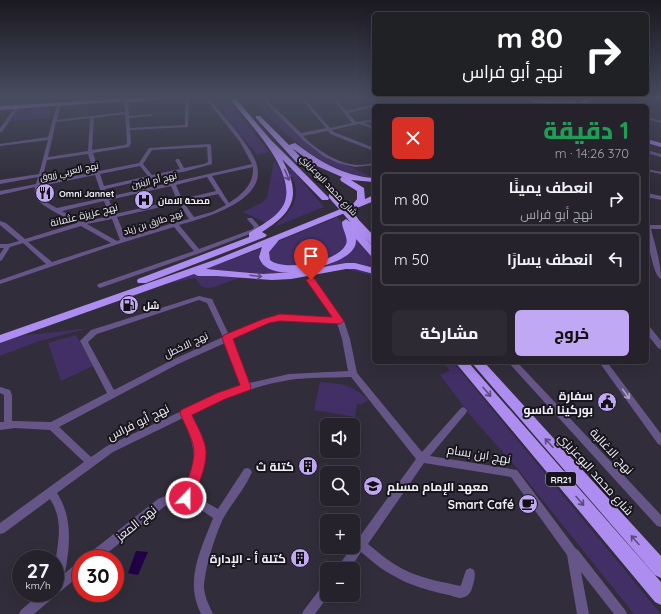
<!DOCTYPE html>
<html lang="ar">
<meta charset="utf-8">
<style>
body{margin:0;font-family:Quicksand,Cairo,sans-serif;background:#2d2a34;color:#f1f3f6;direction:rtl;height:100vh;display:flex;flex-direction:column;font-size:15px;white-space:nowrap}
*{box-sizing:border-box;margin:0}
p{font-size:13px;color:#a3a4a9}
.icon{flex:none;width:22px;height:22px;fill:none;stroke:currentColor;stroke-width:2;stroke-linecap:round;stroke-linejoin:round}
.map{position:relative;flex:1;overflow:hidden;direction:ltr}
.drawer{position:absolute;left:372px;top:104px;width:277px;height:260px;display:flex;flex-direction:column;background:#25222c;border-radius:6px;box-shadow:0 4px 16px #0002,0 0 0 1px #423f48;direction:rtl}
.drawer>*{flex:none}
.banner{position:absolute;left:372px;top:12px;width:277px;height:84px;border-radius:6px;box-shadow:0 4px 16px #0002,0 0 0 1px #423f48;direction:rtl;background:#202124;color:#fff;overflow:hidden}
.controls{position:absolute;left:320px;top:418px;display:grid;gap:8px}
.controls a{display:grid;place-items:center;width:40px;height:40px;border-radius:6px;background:#25222c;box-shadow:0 4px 16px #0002,0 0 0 1px #423f48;font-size:20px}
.speed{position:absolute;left:12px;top:550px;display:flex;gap:8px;font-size:20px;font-weight:700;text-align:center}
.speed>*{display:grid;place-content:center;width:52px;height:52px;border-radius:50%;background:#25222c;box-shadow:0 4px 16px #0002,0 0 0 1px #423f48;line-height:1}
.speed small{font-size:10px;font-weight:400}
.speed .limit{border:6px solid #d22;background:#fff;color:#111}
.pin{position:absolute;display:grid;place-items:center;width:34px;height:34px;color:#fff;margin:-41px -17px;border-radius:50% 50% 50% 0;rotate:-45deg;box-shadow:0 0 4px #0007}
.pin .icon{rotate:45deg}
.me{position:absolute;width:44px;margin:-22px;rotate:22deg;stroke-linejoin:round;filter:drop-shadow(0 0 3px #0008)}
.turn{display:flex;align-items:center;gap:14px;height:84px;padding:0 20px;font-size:18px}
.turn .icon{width:52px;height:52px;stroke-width:2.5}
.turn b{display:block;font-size:28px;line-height:34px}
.round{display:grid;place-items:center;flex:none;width:42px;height:42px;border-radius:6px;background:#2d2a34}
.summary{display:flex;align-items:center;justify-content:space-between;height:68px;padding:0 20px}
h1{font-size:24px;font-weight:800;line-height:30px;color:#1e9e55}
.button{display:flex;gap:8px;margin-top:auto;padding:8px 20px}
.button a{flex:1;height:46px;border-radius:6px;background:#c0a8f4;color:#111;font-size:16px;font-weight:800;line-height:46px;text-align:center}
.button a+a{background:#2d2a34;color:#f1f3f6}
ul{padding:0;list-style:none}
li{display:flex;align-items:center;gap:12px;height:54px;margin:0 8px 6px;padding:0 12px;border:2px solid #423f48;border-radius:6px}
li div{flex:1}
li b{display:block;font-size:15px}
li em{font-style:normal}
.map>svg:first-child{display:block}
</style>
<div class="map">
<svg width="661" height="614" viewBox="0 0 661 614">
<rect width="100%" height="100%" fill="#312d3a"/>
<path fill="#422f66" d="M211 98H221L231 104 269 152 257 155Z
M249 98H262L315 150 374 178C319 171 287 135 249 98Z
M52 107 50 118 10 121 18 110Z
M274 161 284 175 289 190 282 210 266 223 243 212 263 202 267 197Z
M287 169H292L324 207 274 227C294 209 305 194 287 169Z
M337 217 374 259V278L371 275 346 269 277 280 239 278 211 288 202 287 195 278 165 284 265 247Z
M90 328 39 341 0 356V343L19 336Z
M76 335 93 366 61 381 48 343Z
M443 362H453L661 614H634L516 467 471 416 440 375 450 371Z
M320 382C342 384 352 384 368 400L362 404H357L355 417 314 410Z"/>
<path fill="#210046" d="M136 551 148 552 138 575 128 573Z"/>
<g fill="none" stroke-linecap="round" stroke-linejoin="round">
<path fill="#665688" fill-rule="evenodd" d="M84 98H89L94 102 91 103Z
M185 98H189L188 127 130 130 131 143 129 147 93 153 99 171 139 163 149 148 209 144 211 145 212 164 183 172H181L105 189 108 197 252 164 240 142 205 98H209C221 113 254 149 257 166 266 202 204 218 179 225L199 249 253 229 254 227 247 219 248 218H252L260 227 257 231 200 253 100 288 97 286 98 284 194 251 174 227 118 244 0 284V280L46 264 23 243 10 247 2 260 0 261V254L4 248H0V244H8L19 241 0 225V221L6 223 25 239 77 223C67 218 44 208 38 200 35 196 34 191 35 187L0 195V191L36 184 38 177 0 184V180L39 174 48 140 0 146V144L48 137 57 104 59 103 61 104 57 120 125 112 124 100 126 99 128 100 129 116 151 114 153 115 151 116 129 118 130 128 185 125ZM125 114 127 143 125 145 92 150 94 118ZM90 118 88 151 48 157 56 122ZM207 147 208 162 204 164 184 168 179 159H177L175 160 180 169 152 175 143 164 152 150ZM88 154 94 172 41 183 47 160ZM140 166 148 176 104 186 100 174ZM253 167C254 184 243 194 229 203L212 176ZM95 175 103 198 57 208C48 203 37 199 41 186ZM207 177 216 191 182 199 176 185ZM171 186 177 200 115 214 109 200ZM218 194 226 205 212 212 194 217 183 202ZM104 201 110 216 82 222 62 211ZM179 203 189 219 173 223 126 238 117 217ZM112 219 120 240 117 241 87 224ZM81 226 111 243 52 262 28 242Z
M261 98H265L301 133 326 128 300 98H304L330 128 352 123 332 98H336L346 111 375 104 359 98H365L379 103V106H374V107L348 113 356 122 374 119V121L364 123 374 127V129L359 124 332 130 334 132 374 148V151L330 134 328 131 303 136C317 150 338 164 358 165 364 165 369 164 374 163V165L355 167 338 163 323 156 304 141Z
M399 98H405L425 106H419Z
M461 98H468L444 106H438Z
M607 98H612L601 106H596Z
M636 98H640V106H636Z
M505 104 507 105 506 106H499Z
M16 106 19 107 2 132H0V128Z
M647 117 661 121V123L647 119Z
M647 150 661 154V157L647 153Z
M647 169 661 172V174L647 171Z
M647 193 661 196V200L647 197Z
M647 225H661V229H651C655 245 661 262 661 279 652 275 647 236 647 225Z
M311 278 313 279 344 321 350 339 357 373 422 452 460 409 463 407 466 409 467 411 466 413 430 456 517 470 576 549 578 550 625 610 627 614H614L581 572 589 614H577L567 555 511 477 424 463 368 544C380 554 393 565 409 572 425 579 443 582 460 586L461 585 466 570 470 568 474 570C476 576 474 582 472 588 471 593 467 597 461 598 458 598 453 596 449 595 430 591 411 586 394 576 382 570 372 561 361 552L350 569H337L339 565 416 459 351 377C330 378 309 377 289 380 253 386 222 399 190 415 206 452 207 458 192 496L202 500 218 509 244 469 247 468 250 469 252 472C245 488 233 502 224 517 216 532 204 571 204 588 205 598 209 605 213 614H201C184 580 201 550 213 518 198 507 184 499 165 506L100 559H86L87 555 158 499 170 494H183C197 460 197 452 183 418L113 452 57 493C73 518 70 545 65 573L77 563 81 562V574L61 591 57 593 55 592 56 593 54 597 34 614H19L21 610 41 593H55C55 585 54 576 55 568 57 542 65 523 50 499L4 533 0 534V523L84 462 50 430 15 428 0 430V422H4V395L0 393V387L10 390 12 395V421L51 422 107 393 80 341 91 330 199 296 212 299 229 335 263 319 291 315 334 318 308 280ZM199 300 207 303 223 337 172 360 114 390 88 342 97 334ZM291 319 337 323 342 339 348 371 289 374 249 383 231 340 267 323ZM225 343 241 385 218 394 107 446 91 457 59 427 178 364Z
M647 326 650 327 661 341V349L658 348 647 334Z
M508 362H517L661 515V527L657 526Z
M599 362H607L661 434V445L658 444Z
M327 583V595H329L315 614H302L304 610 323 585Z"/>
<path fill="#9c78e0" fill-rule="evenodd" d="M129 98 142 99 140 100 0 110V106Z
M523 98H530L551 106H543Z
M647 139 661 143V147L647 143Z"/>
<path fill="#ae8df0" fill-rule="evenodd" d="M175 98 130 102 127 100 130 98Z
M229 98H235L270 139 329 198 328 200H322L282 159C301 194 296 211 262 232L267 235 265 237 146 283H138L137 281 138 279 249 237V233C261 225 278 217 284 204 298 171 247 121 229 98Z
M588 98H596L581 106H573L576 103 560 106 528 101 531 99 560 102 575 100 577 103Z
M256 116H260L289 145 295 143C319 161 343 176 374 178V182L351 180 364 188 365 199 374 195V201L279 240 269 252 270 260C284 272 336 262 345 246 350 239 342 230 342 222L346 219 352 223 350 220 354 217 357 218 374 236V245L371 244 364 236 374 248V257L371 256 356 239C358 260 316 268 300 271L346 263H355L374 268V274L355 269H346L291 279 272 280 217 276H198L194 274 0 343V335L217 259 353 204 357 199V191L341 181 340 179 342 177 317 166 292 148 304 161 297 163 256 118ZM262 247 259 257C263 272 282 273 294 272L263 274 206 269Z
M455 362H468L661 582V605L655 602Z
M471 362H484L661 556V578L655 575Z"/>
<path stroke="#ae8df0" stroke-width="8" d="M333 196 354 220"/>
</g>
<defs><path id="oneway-shaft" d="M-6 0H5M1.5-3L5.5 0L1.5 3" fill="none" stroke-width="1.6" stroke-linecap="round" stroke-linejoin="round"/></defs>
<g stroke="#5c4c7b">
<use href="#oneway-shaft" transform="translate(287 175) rotate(67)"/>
<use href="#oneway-shaft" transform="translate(256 276) rotate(7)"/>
<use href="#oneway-shaft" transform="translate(487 392) rotate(49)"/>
<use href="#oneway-shaft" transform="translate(549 443) rotate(-132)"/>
<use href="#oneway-shaft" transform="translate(580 501) rotate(49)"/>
<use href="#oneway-shaft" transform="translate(635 540) rotate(-132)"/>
</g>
<use stroke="#aca2c0" href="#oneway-shaft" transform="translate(626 394) rotate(54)"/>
<linearGradient id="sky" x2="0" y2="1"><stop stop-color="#1b1920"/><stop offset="0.53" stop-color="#484c60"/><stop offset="1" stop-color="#484c60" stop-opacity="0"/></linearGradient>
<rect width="661" height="184" fill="url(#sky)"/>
<path fill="#e11d48" stroke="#92132f" d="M311 277 314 278 344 321 340 324 280 321 269 323 233 339 251 387 250 390 225 399 192 415C197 426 205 439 206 451 207 468 197 487 191 503L186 504 182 503 180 498C186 484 194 467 194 451 193 438 184 424 180 413L181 410 217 393 240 385 222 338 224 335 263 319 280 314 332 317 306 280Z"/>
<defs>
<symbol id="restaurant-disc" viewBox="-11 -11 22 22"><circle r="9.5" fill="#c0a8f4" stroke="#18161c"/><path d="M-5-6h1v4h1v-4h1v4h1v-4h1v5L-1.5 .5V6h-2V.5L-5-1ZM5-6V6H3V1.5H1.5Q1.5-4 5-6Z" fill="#111"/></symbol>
<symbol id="hospital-disc" viewBox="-11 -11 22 22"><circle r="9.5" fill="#c0a8f4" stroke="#18161c"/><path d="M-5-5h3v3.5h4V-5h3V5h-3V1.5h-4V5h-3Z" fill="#111"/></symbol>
<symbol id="fuel-disc" viewBox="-11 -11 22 22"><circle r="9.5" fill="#c0a8f4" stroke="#18161c"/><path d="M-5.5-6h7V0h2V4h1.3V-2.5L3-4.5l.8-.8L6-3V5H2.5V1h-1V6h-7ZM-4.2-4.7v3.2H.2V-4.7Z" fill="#111"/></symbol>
<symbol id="civic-disc" viewBox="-11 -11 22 22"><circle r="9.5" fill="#c0a8f4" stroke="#18161c"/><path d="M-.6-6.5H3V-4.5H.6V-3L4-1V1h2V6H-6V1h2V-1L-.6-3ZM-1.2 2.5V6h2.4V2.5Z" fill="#111"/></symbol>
<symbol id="building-disc" viewBox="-11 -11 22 22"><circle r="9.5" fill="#c0a8f4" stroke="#18161c"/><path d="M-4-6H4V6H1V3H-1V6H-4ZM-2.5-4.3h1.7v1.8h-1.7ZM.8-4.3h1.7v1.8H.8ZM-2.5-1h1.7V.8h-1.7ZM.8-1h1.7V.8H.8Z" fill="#111"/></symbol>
<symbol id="school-disc" viewBox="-11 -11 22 22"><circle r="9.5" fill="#c0a8f4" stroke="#18161c"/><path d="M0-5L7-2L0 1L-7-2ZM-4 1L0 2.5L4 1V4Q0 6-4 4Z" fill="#111"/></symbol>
<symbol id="cafe-disc" viewBox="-11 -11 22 22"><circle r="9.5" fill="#c0a8f4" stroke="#18161c"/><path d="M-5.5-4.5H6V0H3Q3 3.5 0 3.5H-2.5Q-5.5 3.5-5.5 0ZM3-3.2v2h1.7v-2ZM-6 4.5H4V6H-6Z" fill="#111"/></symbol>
</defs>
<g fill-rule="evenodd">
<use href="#restaurant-disc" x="34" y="182" width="22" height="22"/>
<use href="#hospital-disc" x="133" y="189" width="22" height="22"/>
<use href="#fuel-disc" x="118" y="294" width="22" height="22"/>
<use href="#civic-disc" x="596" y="391" width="22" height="22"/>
<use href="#building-disc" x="297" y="455" width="22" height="22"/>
<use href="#school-disc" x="362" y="475" width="22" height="22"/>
<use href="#cafe-disc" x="517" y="493" width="22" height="22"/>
<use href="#building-disc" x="289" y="547" width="22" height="22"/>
</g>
<g text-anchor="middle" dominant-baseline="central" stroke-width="4" stroke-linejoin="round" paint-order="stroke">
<g font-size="9" fill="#f1eff8" stroke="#18161c">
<text transform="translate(69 171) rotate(-12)">نهج العربي زروق</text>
<text transform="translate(154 180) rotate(-13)">نهج أم البنين</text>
<text transform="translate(329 185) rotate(47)">شارع محمد البوعزيزي</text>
<text transform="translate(153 222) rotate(-18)">نهج طارق بن زياد</text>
</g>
<g font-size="9" font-weight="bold" fill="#f1eff8" stroke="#18161c" text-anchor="start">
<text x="59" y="193">Omni Jannet</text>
<text x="158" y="200">مصحة الامان</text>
</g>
<rect fill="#18161c" stroke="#b0aeb6" stroke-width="1" x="546" y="472" width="30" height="14" rx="3"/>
<g font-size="9" font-weight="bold" fill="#f1eff8">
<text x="561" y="479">RR21</text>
</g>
<g font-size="10" fill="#f1eff8" stroke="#18161c">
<text transform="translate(84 215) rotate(-14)">نهج عزيزة عثمانة</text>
<text transform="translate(186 345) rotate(-25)">نهج الاخطل</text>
</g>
<g font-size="10" font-weight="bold" fill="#f1eff8" stroke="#18161c" text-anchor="start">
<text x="143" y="305">شل</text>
</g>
<g font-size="12" font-weight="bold" fill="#f1eff8" stroke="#18161c" text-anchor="end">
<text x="593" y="395">سفارة<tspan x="593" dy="14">بوركينا فاسو</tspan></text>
<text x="294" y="466">كتلة ث</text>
<text x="387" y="486" text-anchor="start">معهد الإمام مسلم</text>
<text x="514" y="504">Smart Café</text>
<text x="286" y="558">كتلة أ - الإدارة</text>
</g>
<g font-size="12" fill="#f1eff8" stroke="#18161c">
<text transform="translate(138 422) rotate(-26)">نهج أبو فراس</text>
<text transform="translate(612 451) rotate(47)">نهج الاغالبة</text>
<text transform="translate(479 454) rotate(9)">نهج ابن بسام</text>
<text transform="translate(596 474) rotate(48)">شارع محمد البوعزيزي</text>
<text transform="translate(136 523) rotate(-39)">نهج المعز</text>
</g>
</g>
</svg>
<div class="controls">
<a><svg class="icon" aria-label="sound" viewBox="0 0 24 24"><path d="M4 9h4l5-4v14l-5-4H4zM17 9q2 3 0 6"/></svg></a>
<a><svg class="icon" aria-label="search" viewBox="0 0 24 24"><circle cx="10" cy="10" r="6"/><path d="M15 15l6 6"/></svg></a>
<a>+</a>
<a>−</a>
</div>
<div class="speed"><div>27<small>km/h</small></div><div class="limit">30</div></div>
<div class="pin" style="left:311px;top:280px;background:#d93025"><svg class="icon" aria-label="arrive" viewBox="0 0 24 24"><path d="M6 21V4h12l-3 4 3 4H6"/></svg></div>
<svg class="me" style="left:186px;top:498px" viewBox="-20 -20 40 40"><circle r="17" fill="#e11d48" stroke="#fff" stroke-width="3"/><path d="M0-11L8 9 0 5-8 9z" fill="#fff"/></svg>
<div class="banner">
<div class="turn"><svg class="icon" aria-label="right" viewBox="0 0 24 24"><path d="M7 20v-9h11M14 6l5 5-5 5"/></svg><div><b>80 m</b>نهج أبو فراس</div></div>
</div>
<section class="drawer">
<div class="summary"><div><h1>1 دقيقة</h1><p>370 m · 14:26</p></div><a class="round" style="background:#d93025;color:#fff"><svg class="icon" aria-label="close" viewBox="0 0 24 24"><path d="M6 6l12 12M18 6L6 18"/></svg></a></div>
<ul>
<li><svg class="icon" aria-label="right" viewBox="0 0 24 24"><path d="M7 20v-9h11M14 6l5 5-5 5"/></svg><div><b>انعطف يمينًا</b><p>نهج أبو فراس</p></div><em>80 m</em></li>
<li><svg class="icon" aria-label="left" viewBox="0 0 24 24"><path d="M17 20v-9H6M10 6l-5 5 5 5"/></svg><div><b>انعطف يسارًا</b></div><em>50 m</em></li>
</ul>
<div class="button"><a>خروج</a><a>مشاركة</a></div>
</section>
</div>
